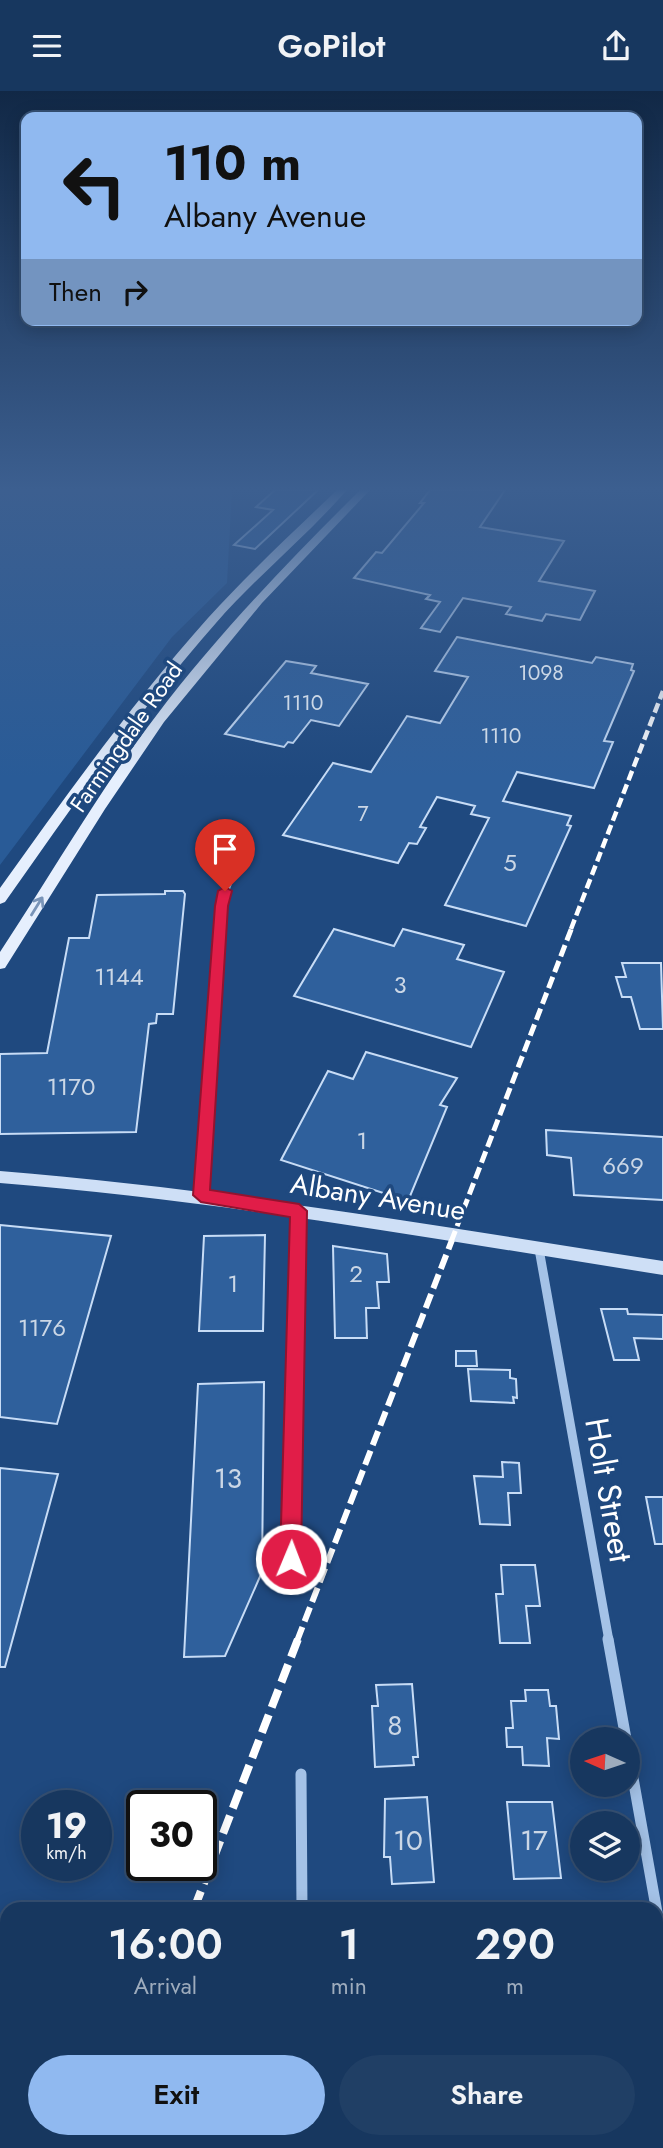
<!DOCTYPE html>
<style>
body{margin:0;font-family:Jost,sans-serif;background:#203f65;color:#f1f3f6;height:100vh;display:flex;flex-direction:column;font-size:26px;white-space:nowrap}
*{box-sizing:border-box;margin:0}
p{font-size:23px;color:#9eacbd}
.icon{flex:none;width:38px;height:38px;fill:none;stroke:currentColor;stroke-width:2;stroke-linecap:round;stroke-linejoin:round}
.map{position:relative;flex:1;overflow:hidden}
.side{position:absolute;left:0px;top:1811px;width:663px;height:247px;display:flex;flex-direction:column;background:#17375f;border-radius:21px 21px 0 0;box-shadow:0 4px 18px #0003,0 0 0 2px #365174}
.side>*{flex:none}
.banner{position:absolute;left:21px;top:21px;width:621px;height:214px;border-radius:14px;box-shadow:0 4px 18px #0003,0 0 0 2px #365174;background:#90b9f0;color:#111;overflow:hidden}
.needle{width:46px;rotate:273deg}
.fabs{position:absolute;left:570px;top:1636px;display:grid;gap:14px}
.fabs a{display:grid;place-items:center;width:70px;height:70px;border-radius:50%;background:#17375f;box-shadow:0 4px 18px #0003,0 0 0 2px #365174;font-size:35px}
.speed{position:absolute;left:21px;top:1699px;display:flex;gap:14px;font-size:35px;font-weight:700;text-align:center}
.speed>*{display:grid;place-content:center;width:91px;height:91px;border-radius:50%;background:#17375f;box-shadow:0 4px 18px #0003,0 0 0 2px #365174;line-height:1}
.speed small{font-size:18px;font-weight:400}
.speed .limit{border:4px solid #111;border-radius:10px;background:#fff;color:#111}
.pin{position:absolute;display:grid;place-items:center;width:60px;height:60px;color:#fff;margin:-72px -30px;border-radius:50% 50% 50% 0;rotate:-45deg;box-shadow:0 0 7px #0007}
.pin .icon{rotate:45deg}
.me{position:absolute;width:77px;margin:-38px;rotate:1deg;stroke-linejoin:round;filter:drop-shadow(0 0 5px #0008)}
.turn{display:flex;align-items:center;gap:24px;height:147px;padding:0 28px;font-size:32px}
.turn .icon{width:91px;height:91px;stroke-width:2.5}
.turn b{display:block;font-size:49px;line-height:60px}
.then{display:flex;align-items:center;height:66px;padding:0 28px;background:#0003;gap:14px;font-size:26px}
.eta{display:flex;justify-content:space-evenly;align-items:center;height:119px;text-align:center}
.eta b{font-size:42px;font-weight:600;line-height:49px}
.primary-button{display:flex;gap:14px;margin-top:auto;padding:14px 28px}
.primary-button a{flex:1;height:80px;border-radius:42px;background:#90b9f0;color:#111;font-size:28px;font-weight:600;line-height:80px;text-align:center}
.primary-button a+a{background:#203f65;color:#f1f3f6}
header{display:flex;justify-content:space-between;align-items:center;height:91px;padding:0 28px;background:#17375f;font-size:32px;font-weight:600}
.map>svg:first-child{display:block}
</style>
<header><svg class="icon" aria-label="menu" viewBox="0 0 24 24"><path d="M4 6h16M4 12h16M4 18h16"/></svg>GoPilot<svg class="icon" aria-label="share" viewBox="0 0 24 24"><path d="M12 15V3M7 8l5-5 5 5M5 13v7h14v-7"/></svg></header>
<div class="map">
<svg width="663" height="2057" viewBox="0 0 663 2057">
<rect width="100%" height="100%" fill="#1f497f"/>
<path fill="#295b97" d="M0 399H232L227 492 172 546 0 774Z"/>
<path fill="#2f609c" stroke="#c7dcf6" stroke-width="2" d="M275 399H318L255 458 234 454 273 419 256 416Z
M430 399H505L480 436 564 450 539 490 595 500 580 529 546 523 542 530 506 523 511 516 463 507 440 541 421 537 440 511 426 508 430 504 354 487 376 461 382 462 424 412H420Z
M457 546 592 572 596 566 633 573 631 579 634 580 604 650 613 651 594 697 517 681 503 710 571 725 567 734 571 735 526 835 445 814 489 727 471 723 475 715 437 706 420 736 426 737 417 753 409 752 398 772 283 744 333 672 371 681 407 625 440 632 468 586 435 580Z
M286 570 316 575 311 582 368 593 339 635 311 629 293 652 288 651 284 656 225 643Z
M165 800H183L185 803 173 923H157L156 932 149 933 136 1041 0 1043V963L47 962 69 847H89L97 804 165 803Z
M334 838 394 855 403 838 464 854 457 868 504 881 471 956 294 905Z
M622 872H661L663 938H640L631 906H622L616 886H626Z
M366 961 457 987 440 1014 447 1016 408 1110 281 1069 328 980 353 988Z
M546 1039 663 1046V1109L574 1104 571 1067 547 1064Z
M0 1134 111 1145 57 1333 0 1326Z
M265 1144 263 1240H199L204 1145Z
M333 1155 387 1163 389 1191H377L379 1217H366L367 1247H335Z
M601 1218H627L628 1223 663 1224V1248L634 1247 639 1269H614Z
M456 1260H476L477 1275H456Z
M468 1278 510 1279V1287L516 1288 517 1307 513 1306 514 1312 471 1310Z
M264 1291 262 1481 225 1565 184 1566 198 1293Z
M502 1371 519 1372 521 1402H508L510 1434 480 1433 474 1385 503 1386Z
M0 1377 58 1383 5 1576H0Z
M646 1406H663V1453H655Z
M501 1474H535L540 1515H526L530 1552H500L496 1503H503Z
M412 1593 418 1666H413L414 1674 375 1676 372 1615H378L376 1594Z
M525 1599H548L550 1615H556L559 1648 547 1647 549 1675 523 1674 522 1656H507L506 1637H513L511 1610H526Z
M427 1706 434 1791 392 1793 390 1766H384L385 1708Z
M507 1711H552L561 1787 514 1788Z"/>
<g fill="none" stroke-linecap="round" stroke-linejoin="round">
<path stroke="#a4c2e7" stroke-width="5" d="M219 838 221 815 230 791"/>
<path stroke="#a4c2e7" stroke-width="7" d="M201 1104 220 836
M298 1151 299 1120"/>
<path stroke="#a4c2e7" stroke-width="9" d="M539 1158 609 1550
M291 1468 298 1149"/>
<path stroke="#a4c2e7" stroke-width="11" d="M608 1548 626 1648
M628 1659 663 1855
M301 1683 302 1818
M303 2051V2057"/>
<path fill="#cedff6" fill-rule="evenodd" d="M0 1080C223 1098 442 1136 663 1170V1184C442 1149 223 1110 0 1092Z"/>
<path fill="#e6effd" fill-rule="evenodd" d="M337 399H347C306 446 257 485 216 532 139 619 72 716 5 811L0 813V797C66 705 132 612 208 527 249 482 293 441 337 399Z
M360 399H370L262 512 164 631 105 718 5 877 0 878V861C52 782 99 700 156 625 217 544 288 471 360 399Z"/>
<path stroke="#fff" stroke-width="4.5" stroke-dasharray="10 4.5" stroke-linecap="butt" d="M571 838 663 600"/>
<path stroke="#fff" stroke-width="5" stroke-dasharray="12 5" stroke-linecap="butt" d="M451 1151 572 836"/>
<path stroke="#fff" stroke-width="6" stroke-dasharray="15 6" stroke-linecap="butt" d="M297 1550 452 1149"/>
<path stroke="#fff" stroke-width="8" stroke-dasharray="19 8" stroke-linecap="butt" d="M194 1818 298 1548
M104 2057 106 2051"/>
</g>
<defs><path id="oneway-shaft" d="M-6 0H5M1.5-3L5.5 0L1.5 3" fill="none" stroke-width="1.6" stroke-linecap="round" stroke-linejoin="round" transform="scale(1.75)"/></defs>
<use stroke="#7994b8" href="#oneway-shaft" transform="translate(37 815) rotate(-58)"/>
<linearGradient id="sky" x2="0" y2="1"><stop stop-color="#112846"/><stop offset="0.58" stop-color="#3c5f90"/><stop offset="1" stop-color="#3c5f90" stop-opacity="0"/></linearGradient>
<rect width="663" height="687" fill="url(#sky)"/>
<path fill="#e11d48" stroke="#92132f" stroke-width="2" d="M225 796 232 800 228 815 210 1099 299 1113 307 1120 301 1468 298 1475 291 1478 283 1475 280 1468 290 1126 201 1111 193 1104 215 815 218 800Z"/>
<g text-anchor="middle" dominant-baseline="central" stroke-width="7" stroke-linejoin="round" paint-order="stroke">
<g font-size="21" fill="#cbd7e6">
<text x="541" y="582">1098</text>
<text x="303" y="612">1110</text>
<text x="501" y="645">1110</text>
<text x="363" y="723">7</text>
</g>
<g font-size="23" fill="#fff" stroke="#1f497f">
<text transform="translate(126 646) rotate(-55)">Farmingdale Road</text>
</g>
<g font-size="24" fill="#cbd7e6">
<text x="510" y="771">5</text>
<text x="119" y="885">1144</text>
<text x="400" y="893">3</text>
<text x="71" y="995">1170</text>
<text x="362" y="1049">1</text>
<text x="623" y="1074">669</text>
<text x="356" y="1182">2</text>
<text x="233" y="1192">1</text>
<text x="42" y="1236">1176</text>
</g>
<g font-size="28" fill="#fff" stroke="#1f497f">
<text transform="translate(378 1106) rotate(9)">Albany Avenue</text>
</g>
<g font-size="28" fill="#cbd7e6">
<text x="228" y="1387">13</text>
<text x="395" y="1634">8</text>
<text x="408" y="1749">10</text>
<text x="534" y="1749">17</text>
</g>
<g font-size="33" fill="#fff" stroke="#1f497f">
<text transform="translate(609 1399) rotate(80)">Holt Street</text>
</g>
</g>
</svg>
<div class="fabs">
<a><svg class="needle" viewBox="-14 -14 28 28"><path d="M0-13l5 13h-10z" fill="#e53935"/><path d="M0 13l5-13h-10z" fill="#9eacbd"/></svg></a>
<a><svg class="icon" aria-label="layers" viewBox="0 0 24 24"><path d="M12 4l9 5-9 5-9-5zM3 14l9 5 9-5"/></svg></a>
</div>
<div class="speed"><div>19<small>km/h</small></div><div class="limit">30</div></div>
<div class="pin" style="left:225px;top:800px;background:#d93025"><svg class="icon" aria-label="arrive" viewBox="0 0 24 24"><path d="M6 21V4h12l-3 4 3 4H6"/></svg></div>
<svg class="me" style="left:291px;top:1468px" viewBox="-20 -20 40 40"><circle r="17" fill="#e11d48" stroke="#fff" stroke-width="3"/><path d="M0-11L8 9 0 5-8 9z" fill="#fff"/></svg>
<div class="banner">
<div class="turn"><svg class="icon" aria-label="left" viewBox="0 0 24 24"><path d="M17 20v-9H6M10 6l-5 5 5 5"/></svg><div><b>110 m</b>Albany Avenue</div></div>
<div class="then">Then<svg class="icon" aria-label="right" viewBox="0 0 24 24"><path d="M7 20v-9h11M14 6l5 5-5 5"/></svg></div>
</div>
<section class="side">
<div class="eta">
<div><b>16:00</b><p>Arrival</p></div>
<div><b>1</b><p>min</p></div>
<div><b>290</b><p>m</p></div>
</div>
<div class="primary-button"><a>Exit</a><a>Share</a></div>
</section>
</div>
